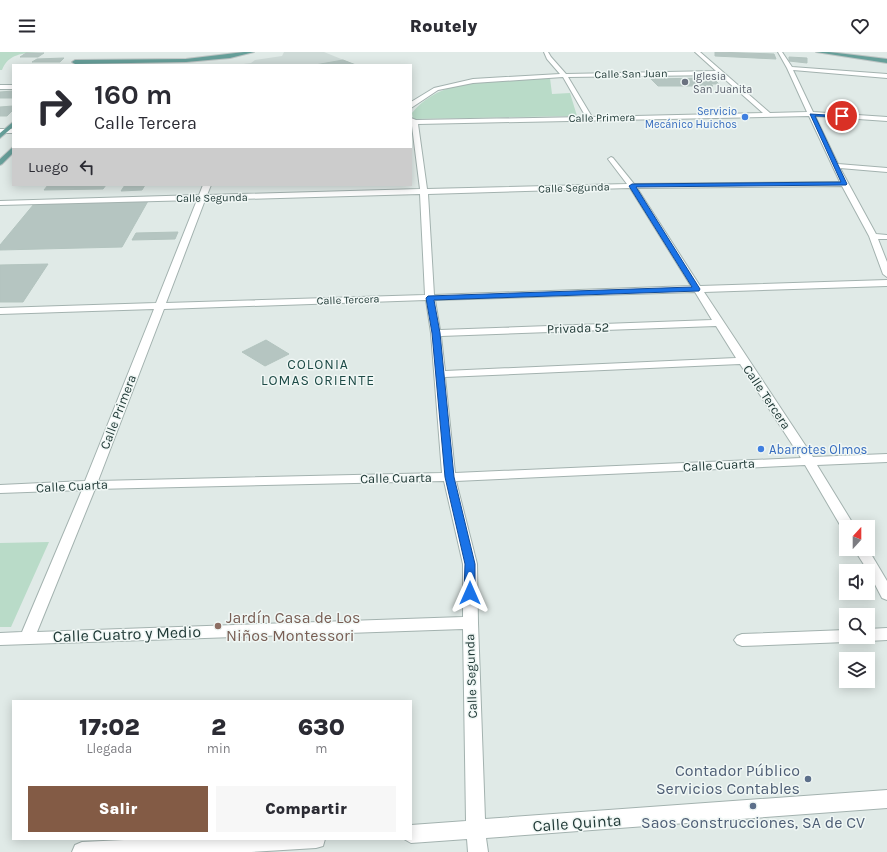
<!DOCTYPE html>
<html lang="es">
<meta charset="utf-8">
<style>
body{margin:0;font-family:Karla,sans-serif;background:#f7f7f7;color:#2b2b33;height:100vh;display:flex;flex-direction:column;font-size:15px;white-space:nowrap}
*{box-sizing:border-box;margin:0}
p{font-size:13px;color:#7c7c81}
.icon{flex:none;width:22px;height:22px;fill:none;stroke:currentColor;stroke-width:2;stroke-linecap:round;stroke-linejoin:round}
.map{position:relative;flex:1;overflow:hidden}
.sheet{position:absolute;left:12px;top:648px;width:400px;height:140px;display:flex;flex-direction:column;background:#fff;border-radius:0px;box-shadow:0 2px 10px #0003}
.sheet>*{flex:none}
.top-card{position:absolute;left:12px;top:12px;width:400px;height:122px;border-radius:0px;box-shadow:0 2px 10px #0003;background:#fff;color:#2b2b33;overflow:hidden}
.needle{width:26px;rotate:21deg}
.tools{position:absolute;left:839px;top:468px;display:grid;gap:8px}
.tools a{display:grid;place-items:center;width:36px;height:36px;border-radius:0px;background:#fff;box-shadow:0 2px 10px #0003;font-size:20px}
.pin{position:absolute;display:grid;place-items:center;width:34px;height:34px;color:#fff;margin:-17px;border:2px solid #fff;border-radius:50%;box-shadow:0 1px 4px #0007}
.me{position:absolute;width:44px;margin:-22px;rotate:0deg;stroke-linejoin:round;filter:drop-shadow(0 0 3px #0008)}
.turn{display:flex;align-items:center;gap:14px;height:84px;padding:0 16px;font-size:18px}
.turn .icon{width:52px;height:52px;stroke-width:2.5}
.turn b{display:block;font-size:28px;line-height:34px}
.then{display:flex;align-items:center;height:38px;padding:0 16px;background:#0003;gap:8px;font-size:15px}
.eta{display:flex;justify-content:space-evenly;align-items:center;height:68px;text-align:center}
.eta b{font-size:24px;font-weight:800;line-height:28px}
.button{display:flex;gap:8px;margin-top:auto;padding:8px 16px}
.button a{flex:1;height:46px;border-radius:0px;background:#835b45;color:#fff;font-size:16px;font-weight:800;line-height:46px;text-align:center}
.button a+a{background:#f7f7f7;color:#2b2b33}
header{display:flex;justify-content:space-between;align-items:center;height:52px;padding:0 16px;background:#fff;font-size:18px;font-weight:800}
.map>svg:first-child{display:block}
</style>
<header><svg class="icon" aria-label="menu" viewBox="0 0 24 24"><path d="M4 6h16M4 12h16M4 18h16"/></svg>Routely<svg class="icon" aria-label="heart" viewBox="0 0 24 24"><path d="M12 20l-8-8c-3-5 5-10 8-4 3-6 11-1 8 4z"/></svg></header>
<div class="map">
<svg width="887" height="800" viewBox="0 0 887 800">
<rect width="100%" height="100%" fill="#e0eae7"/>
<path fill="#cedad7" d="M284 0H324L356 13H236L251 11 255 8 282 4Z"/>
<path fill="#b9dbc8" d="M0 0H39C23 1 8 2 2 18H0Z
M550 26 552 42 570 41 577 64 413 67 412 61C443 22 505 28 550 26Z
M49 490 11 575H0V491Z"/>
<path fill="#b5c5c1" stroke="#b3c4bf" d="M715 0 774 2 776 7 715 4Z
M26 1H44L38 5H20Z
M789 5 807 6V11L789 9Z
M64 6 60 10H32L37 7Z
M343 8 356 13H315Z
M705 26 707 28H715L719 32H711L713 34H658L651 27Z
M13 39V46H0V40Z
M13 54V58L7 64H0V55Z
M48 133H106L103 137 44 138Z
M125 133H145L142 138 121 139Z
M148 149 122 195 0 198V193L34 152Z
M178 180 175 187 132 188 136 181Z
M48 212 23 250H0V213Z
M266 288 289 302 265 314 242 300Z"/>
<g fill="none" stroke-linecap="round" stroke-linejoin="round">
<defs>
<path id="minor" d="M544 0H548L551 5 566 22 716 19 695 0H700L770 61 807 60 787 16 778 0H782L792 15 887 22V26L793 18 813 60 887 65V69L815 64 838 112 887 116V120L840 116 876 182 887 183V187H878L887 210V225L883 222 869 184 842 134 637 136 700 234 887 228V234L704 240 813 405 887 402V410L817 413 855 475H846V479L843 478 805 413 456 429 477 512 478 571 485 767 887 738V756L486 786 488 800H468L467 787 411 791 404 787H411V773L466 769 463 577 0 593V581L22 580 82 438 0 441V433L85 429 154 257 0 262V256L156 251 197 148 0 153V149L199 143 203 133H211L207 143 420 137 411 66 416 68 586 65 563 25 473 31 438 38 411 56V50L434 36 473 27 560 22 547 7ZM720 23 763 61 592 65 568 25ZM809 64 840 130 634 132 613 106 611 105 608 107 627 132 427 137 418 72ZM630 136 691 234 434 243 428 142ZM420 142 425 243 166 251 205 148ZM695 240 712 268 440 278 435 248ZM426 248 431 281 442 421 98 429 164 257ZM716 274 736 306 445 319 441 284ZM740 312 801 406 455 421 445 325ZM444 429 463 512V565L37 580 95 437Z
M0 77H13V81H0Z
M854 497H868L887 529V548L882 546 868 519Z
M887 576V588L868 589 863 587 861 585H868V577Z
M846 578V585H853L851 588 846 590 742 594 737 592 734 588 737 584 742 582Z
M145 787H325L323 794 316 796 251 800H72L75 793 82 790Z"/>
<path id="tertiary" d="M0 33H13V37H0Z"/>
<path id="primary" d="M244 0H254L230 6 186 10 75 12 72 10 75 8 186 7Z
M816 0H829L887 7V11Z
M13 70V75L0 86V81Z
M13 95V101L2 112 0 113V107Z"/>
</defs>
<use href="#minor" stroke="#a3b2af" stroke-width="2"/>
<use href="#tertiary" stroke="#a3b2af" stroke-width="2"/>
<use href="#primary" stroke="#bcc4c3" stroke-width="2"/>
<use href="#minor" fill="#fff" fill-rule="evenodd"/>
<use href="#tertiary" fill="#fff" fill-rule="evenodd"/>
<use href="#primary" fill="#669f99" fill-rule="evenodd"/>
</g>
<path fill="#1a73e8" stroke="#114b97" d="M810 62 844 64 842 65 815 64 847 132 846 133 636 135 700 237 699 239 434 248 440 281 454 425 475 512V541L474 544 470 546 466 544 464 541 465 512 445 425 432 281 426 246 428 244 692 235 629 134 632 132 841 130Z"/>
<circle fill="#6b7280" stroke="#f0f7f5" stroke-width="1.5" cx="685" cy="30" r="4"/>
<g fill="#3f7fe0" stroke="#f0f7f5" stroke-width="1.5">
<circle cx="745" cy="65" r="4"/>
<circle cx="761" cy="397" r="4"/>
</g>
<circle fill="#8d6e63" stroke="#f0f7f5" stroke-width="1.5" cx="218" cy="574" r="4"/>
<g fill="#5c6f8a" stroke="#f0f7f5" stroke-width="1.5">
<circle cx="808" cy="727" r="4"/>
<circle cx="753" cy="754" r="4"/>
</g>
<g text-anchor="middle" dominant-baseline="central" stroke-width="3" stroke-linejoin="round" paint-order="stroke">
<g font-size="11" fill="#213a37" stroke="#f0f7f5">
<text transform="translate(631 22) rotate(-1)">Calle San Juan</text>
<text transform="translate(602 66) rotate(-1)">Calle Primera</text>
<text transform="translate(574 136) rotate(-2)">Calle Segunda</text>
<text transform="translate(212 146) rotate(-1)">Calle Segunda</text>
<text transform="translate(348 248) rotate(-2)">Calle Tercera</text>
</g>
<g font-size="11" fill="#5b616d" stroke="#f0f7f5" text-anchor="start">
<text x="693" y="24">Iglesia<tspan x="693" dy="13">San Juanita</tspan></text>
</g>
<g font-size="11" fill="#366cbe" stroke="#f0f7f5" text-anchor="end">
<text x="737" y="59">Servicio<tspan x="737" dy="13">Mecánico Huichos</tspan></text>
</g>
<g font-size="13" fill="#213a37" stroke="#f0f7f5">
<text transform="translate(578 276) rotate(-2)">Privada 52</text>
<text transform="translate(767 345) rotate(56)">Calle Tercera</text>
<text transform="translate(118 360) rotate(-69)">Calle Primera</text>
<text transform="translate(719 413) rotate(-3)">Calle Cuarta</text>
<text transform="translate(396 426) rotate(-1)">Calle Cuarta</text>
<text transform="translate(72 434) rotate(-3)">Calle Cuarta</text>
<text transform="translate(471 624) rotate(-92)">Calle Segunda</text>
</g>
<g font-size="13" fill="#366cbe" stroke="#f0f7f5" text-anchor="start">
<text x="769" y="397">Abarrotes Olmos</text>
</g>
<g font-size="14" letter-spacing="1" fill="#1e4b47" stroke="#f0f7f5">
<text x="318" y="312">COLONIA<tspan x="318" dy="16">LOMAS ORIENTE</tspan></text>
</g>
<g font-size="16" fill="#785e54" stroke="#f0f7f5" text-anchor="start">
<text x="226" y="565">Jardín Casa de Los<tspan x="226" dy="18">Niños Montessori</tspan></text>
</g>
<g font-size="16" fill="#213a37" stroke="#f0f7f5">
<text transform="translate(127 582) rotate(-2)">Calle Cuatro y Medio</text>
<text transform="translate(577 771) rotate(-4)">Calle Quinta</text>
</g>
<g font-size="16" fill="#4e5e75" stroke="#f0f7f5" text-anchor="end">
<text x="800" y="718">Contador Público<tspan x="800" dy="18">Servicios Contables</tspan></text>
<text x="753" y="770" text-anchor="middle">Saos Construcciones, SA de CV</text>
</g>
</g>
</svg>
<div class="tools">
<a><svg class="needle" viewBox="-14 -14 28 28"><path d="M0-13l5 13h-10z" fill="#e53935"/><path d="M0 13l5-13h-10z" fill="#7c7c81"/></svg></a>
<a><svg class="icon" aria-label="sound" viewBox="0 0 24 24"><path d="M4 9h4l5-4v14l-5-4H4zM17 9q2 3 0 6"/></svg></a>
<a><svg class="icon" aria-label="search" viewBox="0 0 24 24"><circle cx="10" cy="10" r="6"/><path d="M15 15l6 6"/></svg></a>
<a><svg class="icon" aria-label="layers" viewBox="0 0 24 24"><path d="M12 4l9 5-9 5-9-5zM3 14l9 5 9-5"/></svg></a>
</div>
<div class="pin" style="left:842px;top:64px;background:#d93025"><svg class="icon" aria-label="arrive" viewBox="0 0 24 24"><path d="M6 21V4h12l-3 4 3 4H6"/></svg></div>
<svg class="me" style="left:470px;top:541px" viewBox="-20 -20 40 40"><path d="M0-17L14 15 0 8-14 15z" fill="#1a73e8" stroke="#fff" stroke-width="4"/></svg>
<div class="top-card">
<div class="turn"><svg class="icon" aria-label="right" viewBox="0 0 24 24"><path d="M7 20v-9h11M14 6l5 5-5 5"/></svg><div><b>160 m</b>Calle Tercera</div></div>
<div class="then">Luego<svg class="icon" aria-label="left" viewBox="0 0 24 24"><path d="M17 20v-9H6M10 6l-5 5 5 5"/></svg></div>
</div>
<section class="sheet">
<div class="eta">
<div><b>17:02</b><p>Llegada</p></div>
<div><b>2</b><p>min</p></div>
<div><b>630</b><p>m</p></div>
</div>
<div class="button"><a>Salir</a><a>Compartir</a></div>
</section>
</div>
